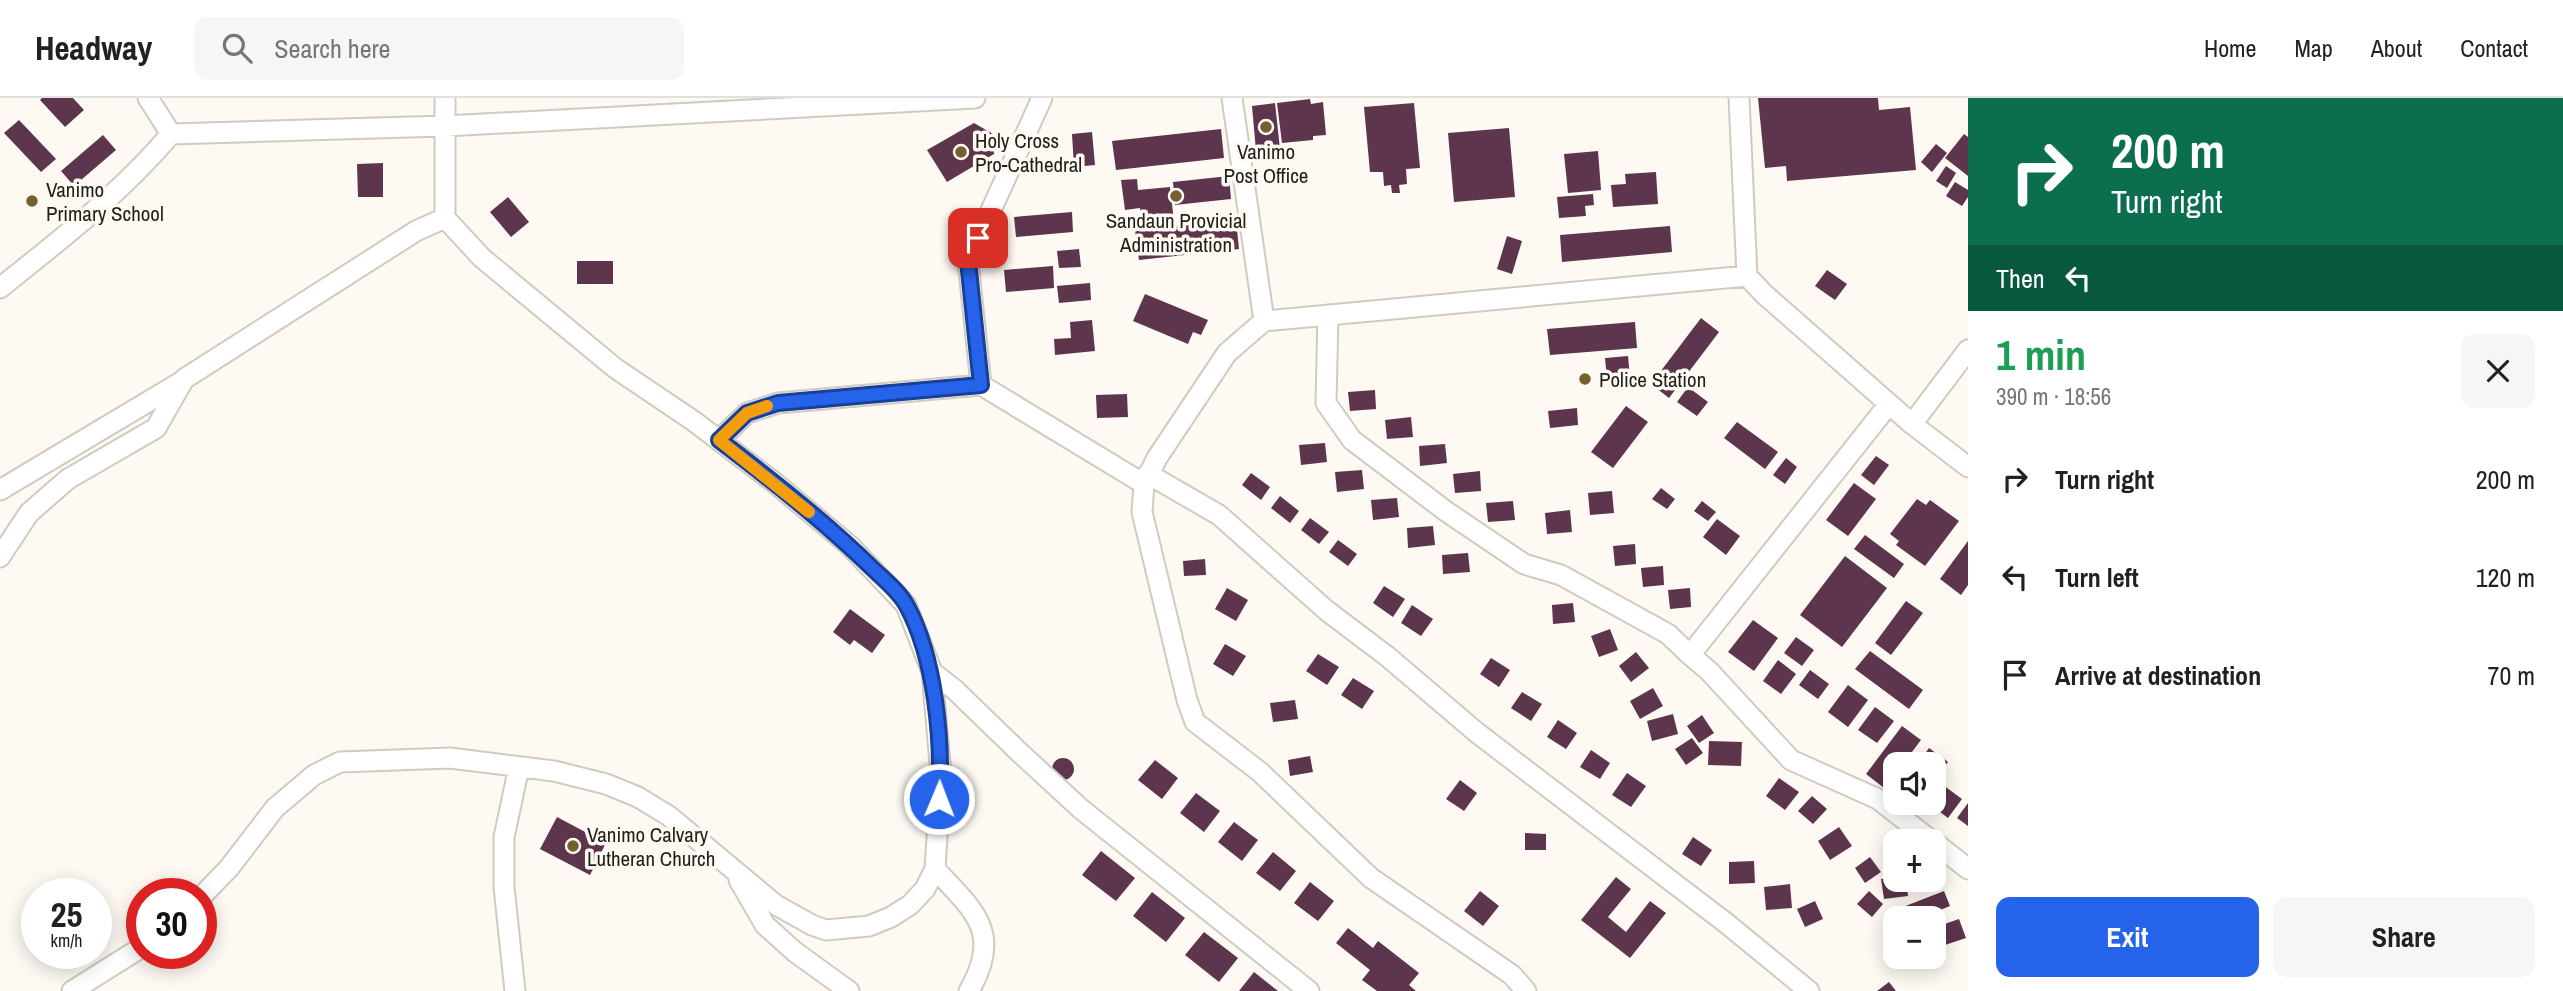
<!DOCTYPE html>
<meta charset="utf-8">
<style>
body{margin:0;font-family:"Archivo Narrow",sans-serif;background:#f6f6f6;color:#202124;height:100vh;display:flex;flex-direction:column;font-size:26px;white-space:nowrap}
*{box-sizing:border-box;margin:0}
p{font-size:23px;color:#757577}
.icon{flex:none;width:38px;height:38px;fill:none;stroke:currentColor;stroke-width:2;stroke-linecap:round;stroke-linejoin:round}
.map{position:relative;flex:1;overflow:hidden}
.sheet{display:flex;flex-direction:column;background:#fff;width:595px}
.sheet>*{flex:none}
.top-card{background:#0b6e4f;color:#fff;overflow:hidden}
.controls{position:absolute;left:1883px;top:654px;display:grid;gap:14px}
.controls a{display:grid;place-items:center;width:63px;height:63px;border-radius:14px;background:#fff;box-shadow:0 4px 18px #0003;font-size:35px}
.speed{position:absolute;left:21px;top:780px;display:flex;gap:14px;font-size:35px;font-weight:700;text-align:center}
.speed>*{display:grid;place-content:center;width:91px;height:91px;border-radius:50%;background:#fff;box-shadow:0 4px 18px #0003;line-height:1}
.speed small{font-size:18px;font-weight:400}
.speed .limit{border:10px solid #d22;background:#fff;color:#111}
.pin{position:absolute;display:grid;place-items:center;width:60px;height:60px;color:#fff;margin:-30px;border-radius:14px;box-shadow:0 4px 10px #0006}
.me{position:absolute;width:77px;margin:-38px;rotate:1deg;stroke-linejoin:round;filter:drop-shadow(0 0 5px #0008)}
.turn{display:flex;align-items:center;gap:24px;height:147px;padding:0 28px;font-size:32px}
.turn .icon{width:91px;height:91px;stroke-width:2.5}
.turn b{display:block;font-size:49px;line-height:60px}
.then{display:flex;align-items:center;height:66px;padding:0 28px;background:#0003;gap:14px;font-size:26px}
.round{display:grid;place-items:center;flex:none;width:74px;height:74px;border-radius:14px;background:#f6f6f6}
.overview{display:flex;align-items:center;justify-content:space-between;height:119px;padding:0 28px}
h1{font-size:42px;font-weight:700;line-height:52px;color:#1e9e55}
.action{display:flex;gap:14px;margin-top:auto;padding:14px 28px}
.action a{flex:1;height:80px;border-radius:14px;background:#2563eb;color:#fff;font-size:28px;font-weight:700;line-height:80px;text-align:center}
.action a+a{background:#f6f6f6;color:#202124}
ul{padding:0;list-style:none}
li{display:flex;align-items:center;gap:21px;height:98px;padding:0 28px}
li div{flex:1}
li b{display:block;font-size:26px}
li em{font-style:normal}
header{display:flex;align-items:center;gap:42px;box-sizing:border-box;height:98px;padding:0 35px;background:#fff;border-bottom:2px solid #e0e0e0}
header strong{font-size:33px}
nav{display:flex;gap:38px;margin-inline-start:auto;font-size:24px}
.search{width:490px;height:63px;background:#f6f6f6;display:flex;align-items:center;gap:18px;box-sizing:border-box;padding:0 24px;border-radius:14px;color:#757577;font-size:26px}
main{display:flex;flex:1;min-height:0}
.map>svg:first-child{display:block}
</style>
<header>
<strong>Headway</strong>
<div class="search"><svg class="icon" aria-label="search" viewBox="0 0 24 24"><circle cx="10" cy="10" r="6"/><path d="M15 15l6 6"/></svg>Search here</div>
<nav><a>Home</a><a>Map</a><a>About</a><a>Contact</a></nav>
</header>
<main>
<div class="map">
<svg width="1968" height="893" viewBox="0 0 1968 893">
<rect width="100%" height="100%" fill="#fefaf3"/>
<path fill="#5d354c" d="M42 0H73L84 12 65 29 40 2Z
M1758 0H1878L1879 12 1910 9 1916 72 1787 83 1786 68 1765 70Z
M1310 1 1311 6 1323 4 1326 37 1313 38V42L1282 45 1277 5Z
M1275 5 1280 51 1256 53 1252 8Z
M1414 5 1420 70 1406 71 1407 86 1399 87 1400 95H1392L1391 87 1384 88 1383 74H1370L1364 9Z
M19 22 56 61 41 74 4 35Z
M974 25 993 36 994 56 947 84 927 52Z
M1509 30 1515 99 1454 104 1448 35Z
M1221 31 1224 60 1116 72 1112 43Z
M1092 34 1095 67 1074 69 1072 36Z
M1964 36 1968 39V78L1945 60Z
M103 37 116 52 74 88 61 73Z
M1936 46 1947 55 1932 74 1921 64Z
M1598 53 1601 92 1568 95 1564 56Z
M383 65V99H358L357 66Z
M1946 68 1956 75 1947 90 1936 83Z
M1656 74 1658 106 1613 109 1611 87 1626 86 1625 76Z
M1229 78 1231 101 1175 107 1173 84Z
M1137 81 1138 92 1170 89 1174 123 1142 126 1140 110 1125 112 1121 82Z
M1955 84 1968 92V99L1962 108 1946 98Z
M1593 96 1594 107 1585 108 1586 118 1559 120 1557 99Z
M508 99 529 124 511 139 490 114Z
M1072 114 1073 134 1016 139 1014 119Z
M1236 121 1239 151 1139 162 1135 132Z
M1670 128 1672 154 1562 164 1560 137Z
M1507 138 1522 143 1512 176 1497 171Z
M1079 151 1081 169 1059 170 1057 153Z
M577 163H613V186H577Z
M1053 168 1054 190 1006 194 1004 172Z
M1827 172 1847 186 1835 202 1815 188Z
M1090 185 1091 202 1059 205 1057 188Z
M1145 196 1208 222 1201 237 1193 234 1188 246 1133 223Z
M1701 220 1719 234 1669 300 1651 286Z
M1092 222 1095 253 1055 257 1054 241 1071 240 1070 224Z
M1635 224 1637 250 1550 257 1547 231Z
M1628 258 1630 279 1607 281 1605 260Z
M1688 289 1708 304 1697 318 1677 304Z
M1375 292 1376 311 1350 313 1348 294Z
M1127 296 1128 319 1097 320 1096 297Z
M1626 308 1648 324 1613 370 1591 354Z
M1577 310 1578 327 1550 330 1548 313Z
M1411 319 1413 339 1387 341 1385 322Z
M1737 324 1778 354 1765 371 1724 340Z
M1325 345 1327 364 1301 367 1299 347Z
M1445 346 1447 365 1420 368 1419 348Z
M1876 358 1889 367 1874 387 1861 377Z
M1786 360 1797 369 1785 386 1773 377Z
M1362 372 1364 391 1337 394 1335 374Z
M1480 373 1481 393 1455 395 1453 376Z
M1251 375 1270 389 1261 402 1242 387Z
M1854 385 1876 401 1848 438 1826 422Z
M1661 390 1675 401 1667 411 1652 401Z
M1612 393 1614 415 1590 417 1588 395Z
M1280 398 1299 413 1290 425 1271 410Z
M1397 400 1399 419 1373 422 1371 402Z
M1917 401 1926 407 1930 402 1959 423 1925 468 1896 447 1899 443 1890 436Z
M1513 403 1515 422 1488 424 1486 405Z
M1702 403 1716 414 1708 423 1694 413Z
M1570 412 1572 434 1547 436 1545 415Z
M1310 420 1329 434 1319 446 1301 432Z
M1717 421 1740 438 1726 457 1703 439Z
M1433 428 1435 447 1408 450 1407 430Z
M1865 437 1904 466 1894 480 1854 451Z
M1338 442 1357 456 1348 468 1329 454Z
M1968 443V487L1961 497 1940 481Z
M1635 446 1636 466 1615 468 1613 448Z
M1468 455 1470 474 1443 476 1442 457Z
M1845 458 1887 490 1842 549 1800 517Z
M1205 461 1206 477 1184 478 1183 463Z
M1663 468 1664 487 1643 489 1641 470Z
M1384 488 1405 501 1393 519 1373 505Z
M1227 490 1248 502 1236 523 1215 511Z
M1690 490 1691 509 1670 511 1668 492Z
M1906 503 1923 515 1891 557 1875 545Z
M1573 505 1575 524 1553 526 1552 507Z
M1412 507 1433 521 1421 538 1401 525Z
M850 511 885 537 872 555 854 542 850 547 833 534Z
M1753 522 1778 540 1754 573 1728 554Z
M1610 531 1618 552 1599 559 1591 538Z
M1796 539 1814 552 1802 568 1784 555Z
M1225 546 1246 558 1233 578 1213 566Z
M1870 553 1923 592 1909 611 1855 571Z
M1636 554 1649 570 1631 584 1619 568Z
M1318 556 1339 569 1327 587 1306 573Z
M1491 560 1510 572 1499 589 1480 576Z
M1778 562 1796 576 1781 596 1763 583Z
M1810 572 1829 586 1818 601 1799 587Z
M1353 580 1374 593 1362 611 1341 597Z
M1848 587 1868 602 1848 629 1828 614Z
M1653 590 1663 608 1640 621 1630 603Z
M1522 594 1542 606 1531 623 1511 610Z
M1295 602 1298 621 1273 624 1270 605Z
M1875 609 1894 623 1877 645 1858 632Z
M1673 616 1678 636 1652 643 1647 623Z
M1702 617 1714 635 1699 645 1687 628Z
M1558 622 1577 635 1566 651 1547 639Z
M1902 628 1921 642 1902 667H1895V676L1884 690 1866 676Z
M1692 640 1703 655 1686 667 1675 651Z
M1709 643 1742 644 1741 668 1708 667Z
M1929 650 1948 664 1934 682V667H1917Z
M1591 652 1610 665 1600 681 1580 669Z
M1310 658 1313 674 1290 678 1288 662Z
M1052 671a11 11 0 1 1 22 0a11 11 0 1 1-22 0Z
M1155 662 1178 680 1162 701 1138 682Z
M1627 675 1646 688 1631 709 1612 697Z
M1779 680 1799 694 1785 712 1766 698Z
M1460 682 1477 695 1464 713 1446 701Z
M1939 684 1962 701 1948 720 1928 705H1934V692Z
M1196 695 1220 713 1204 734 1180 715Z
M1812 698 1827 711 1813 726 1798 713Z
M1968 705V728L1957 720Z
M557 719 606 745 590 777 540 751Z
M1234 724 1258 742 1242 763 1218 744Z
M1839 729 1852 748 1830 762 1818 743Z
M1525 735 1546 736V752H1525Z
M1693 739 1712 752 1701 768 1682 756Z
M1101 753 1135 780 1116 803 1082 777Z
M1273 754 1296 773 1280 793 1256 775Z
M1870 759 1881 774 1865 785 1855 770Z
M1754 763 1755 785 1729 786V764Z
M1616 779 1631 791 1608 819 1626 834 1650 803 1666 815 1630 860 1581 822Z
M1895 779V782H1906L1908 798 1884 801 1881 781Z
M1310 784 1334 803 1318 823 1294 805Z
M1790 786 1792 810 1766 812 1764 789Z
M1480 793 1499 808 1483 828 1464 813Z
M1869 793 1883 806 1872 819 1857 806Z
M1944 793 1950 808 1918 821H1907L1903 809Z
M1152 794 1185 820 1166 844 1133 818Z
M1815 803 1823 821 1805 829 1797 811Z
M1959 821 1966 840 1942 848 1936 829Z
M1348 830 1373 850 1378 843 1419 875 1409 887 1416 893H1377L1362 882 1370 872 1336 845Z
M1204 834 1238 860 1219 884 1185 857Z
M1254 874 1278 893H1239Z
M1889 884 1896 893H1877Z"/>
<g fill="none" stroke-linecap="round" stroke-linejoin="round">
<defs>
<path id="minor" d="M148 0 171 36 445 28 975 0
M445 0V120L482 160 615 270 695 324 775 385 850 448 906 507 932 574 954 591 1019 654 1081 711 1309 893
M1042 0 968 163 981 287 1144 386
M1232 0 1264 223
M1739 0 1747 178 1764 196 1912 326 1968 369
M0 190C61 141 120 96 171 36
M1328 217 1326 305 1352 342 1447 414 1524 466 1561 477 1668 536 1690 557
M1889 306 1690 557 1709 573 1791 662 1878 701 1933 744
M1912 326 1968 252
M719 342 747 315 778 305 981 287
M1148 376 1219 417 1326 512 1388 559 1476 634 1726 825 1809 893
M0 392 181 284
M0 459 29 415 68 381 156 330 184 281 416 133 445 120
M1934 744 1968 771
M935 771C974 813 1003 834 969 893
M739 782 765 827 795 854 849 893
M201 799 229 770 275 710 314 677 340 664 450 660 554 673 606 686 638 699 669 718 776 807 812 827 826 832 869 828 891 819 910 807 925 791 935 771 941 677 932 574
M72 893 142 849
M515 893 504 789V739L519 669
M1526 893 1512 877 1371 780 1260 674 1195 624 1187 602 1142 414 1144 386 1157 360 1227 255 1264 223 1747 178"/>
</defs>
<use href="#minor" stroke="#d1cbbf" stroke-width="23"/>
<use href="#minor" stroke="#fff" stroke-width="19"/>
</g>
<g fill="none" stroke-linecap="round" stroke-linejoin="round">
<defs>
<path id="route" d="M939 701C943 642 935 560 907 508 899 493 883 481 871 469 824 423 772 382 719 342L747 315 778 305 981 287 968 163 978 140"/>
</defs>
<use href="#route" stroke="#184099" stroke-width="18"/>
<use href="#route" stroke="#2563eb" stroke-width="12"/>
<path stroke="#f59e0b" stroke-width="12" d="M767 308 747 315 719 342 809 414"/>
</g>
<g fill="#766030" stroke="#fefaf3" stroke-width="2.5">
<circle cx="1266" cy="29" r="7"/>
<circle cx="961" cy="54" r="7"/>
<circle cx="1176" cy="98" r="7"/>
<circle cx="32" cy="103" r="7"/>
<circle cx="1585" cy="281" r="7"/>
<circle cx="573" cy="748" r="7"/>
</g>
<g text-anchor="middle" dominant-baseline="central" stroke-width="7" stroke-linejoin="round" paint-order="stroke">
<g font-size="21" fill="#211f1a" stroke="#fefaf3" text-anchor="start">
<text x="975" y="42">Holy Cross<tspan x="975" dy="24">Pro-Cathedral</tspan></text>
<text x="1266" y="53" text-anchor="middle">Vanimo<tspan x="1266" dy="24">Post Office</tspan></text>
<text x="46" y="91">Vanimo<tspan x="46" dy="24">Primary School</tspan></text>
<text x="1176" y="122" text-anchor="middle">Sandaun Provicial<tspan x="1176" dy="24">Administration</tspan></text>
<text x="1599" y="281">Police Station</text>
<text x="587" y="736">Vanimo Calvary<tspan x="587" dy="24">Lutheran Church</tspan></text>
</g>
</g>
</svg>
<div class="controls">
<a><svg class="icon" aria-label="sound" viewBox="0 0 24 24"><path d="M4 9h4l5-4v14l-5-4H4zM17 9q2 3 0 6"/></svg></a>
<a>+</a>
<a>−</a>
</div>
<div class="speed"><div>25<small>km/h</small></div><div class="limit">30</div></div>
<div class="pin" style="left:978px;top:140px;background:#d93025"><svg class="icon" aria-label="arrive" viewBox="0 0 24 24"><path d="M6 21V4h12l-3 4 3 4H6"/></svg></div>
<svg class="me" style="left:939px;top:701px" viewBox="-20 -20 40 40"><circle r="17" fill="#2563eb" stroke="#fff" stroke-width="3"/><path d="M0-11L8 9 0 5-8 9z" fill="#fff"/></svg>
</div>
<section class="sheet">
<div class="top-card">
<div class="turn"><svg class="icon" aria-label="right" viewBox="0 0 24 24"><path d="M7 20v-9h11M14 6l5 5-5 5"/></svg><div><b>200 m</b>Turn right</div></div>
<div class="then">Then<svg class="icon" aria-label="left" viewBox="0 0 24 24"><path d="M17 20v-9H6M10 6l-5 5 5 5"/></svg></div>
</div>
<div class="overview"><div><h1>1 min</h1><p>390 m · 18:56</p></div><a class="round"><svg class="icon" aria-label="close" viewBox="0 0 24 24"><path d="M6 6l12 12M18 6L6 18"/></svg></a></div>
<ul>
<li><svg class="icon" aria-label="right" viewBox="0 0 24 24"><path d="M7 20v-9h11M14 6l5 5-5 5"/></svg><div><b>Turn right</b></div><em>200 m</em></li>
<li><svg class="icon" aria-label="left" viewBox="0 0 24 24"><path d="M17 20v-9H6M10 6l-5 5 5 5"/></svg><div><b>Turn left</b></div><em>120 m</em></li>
<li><svg class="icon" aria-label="arrive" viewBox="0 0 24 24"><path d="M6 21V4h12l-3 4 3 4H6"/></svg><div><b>Arrive at destination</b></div><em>70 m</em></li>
</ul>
<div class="action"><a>Exit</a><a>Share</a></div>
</section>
</main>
